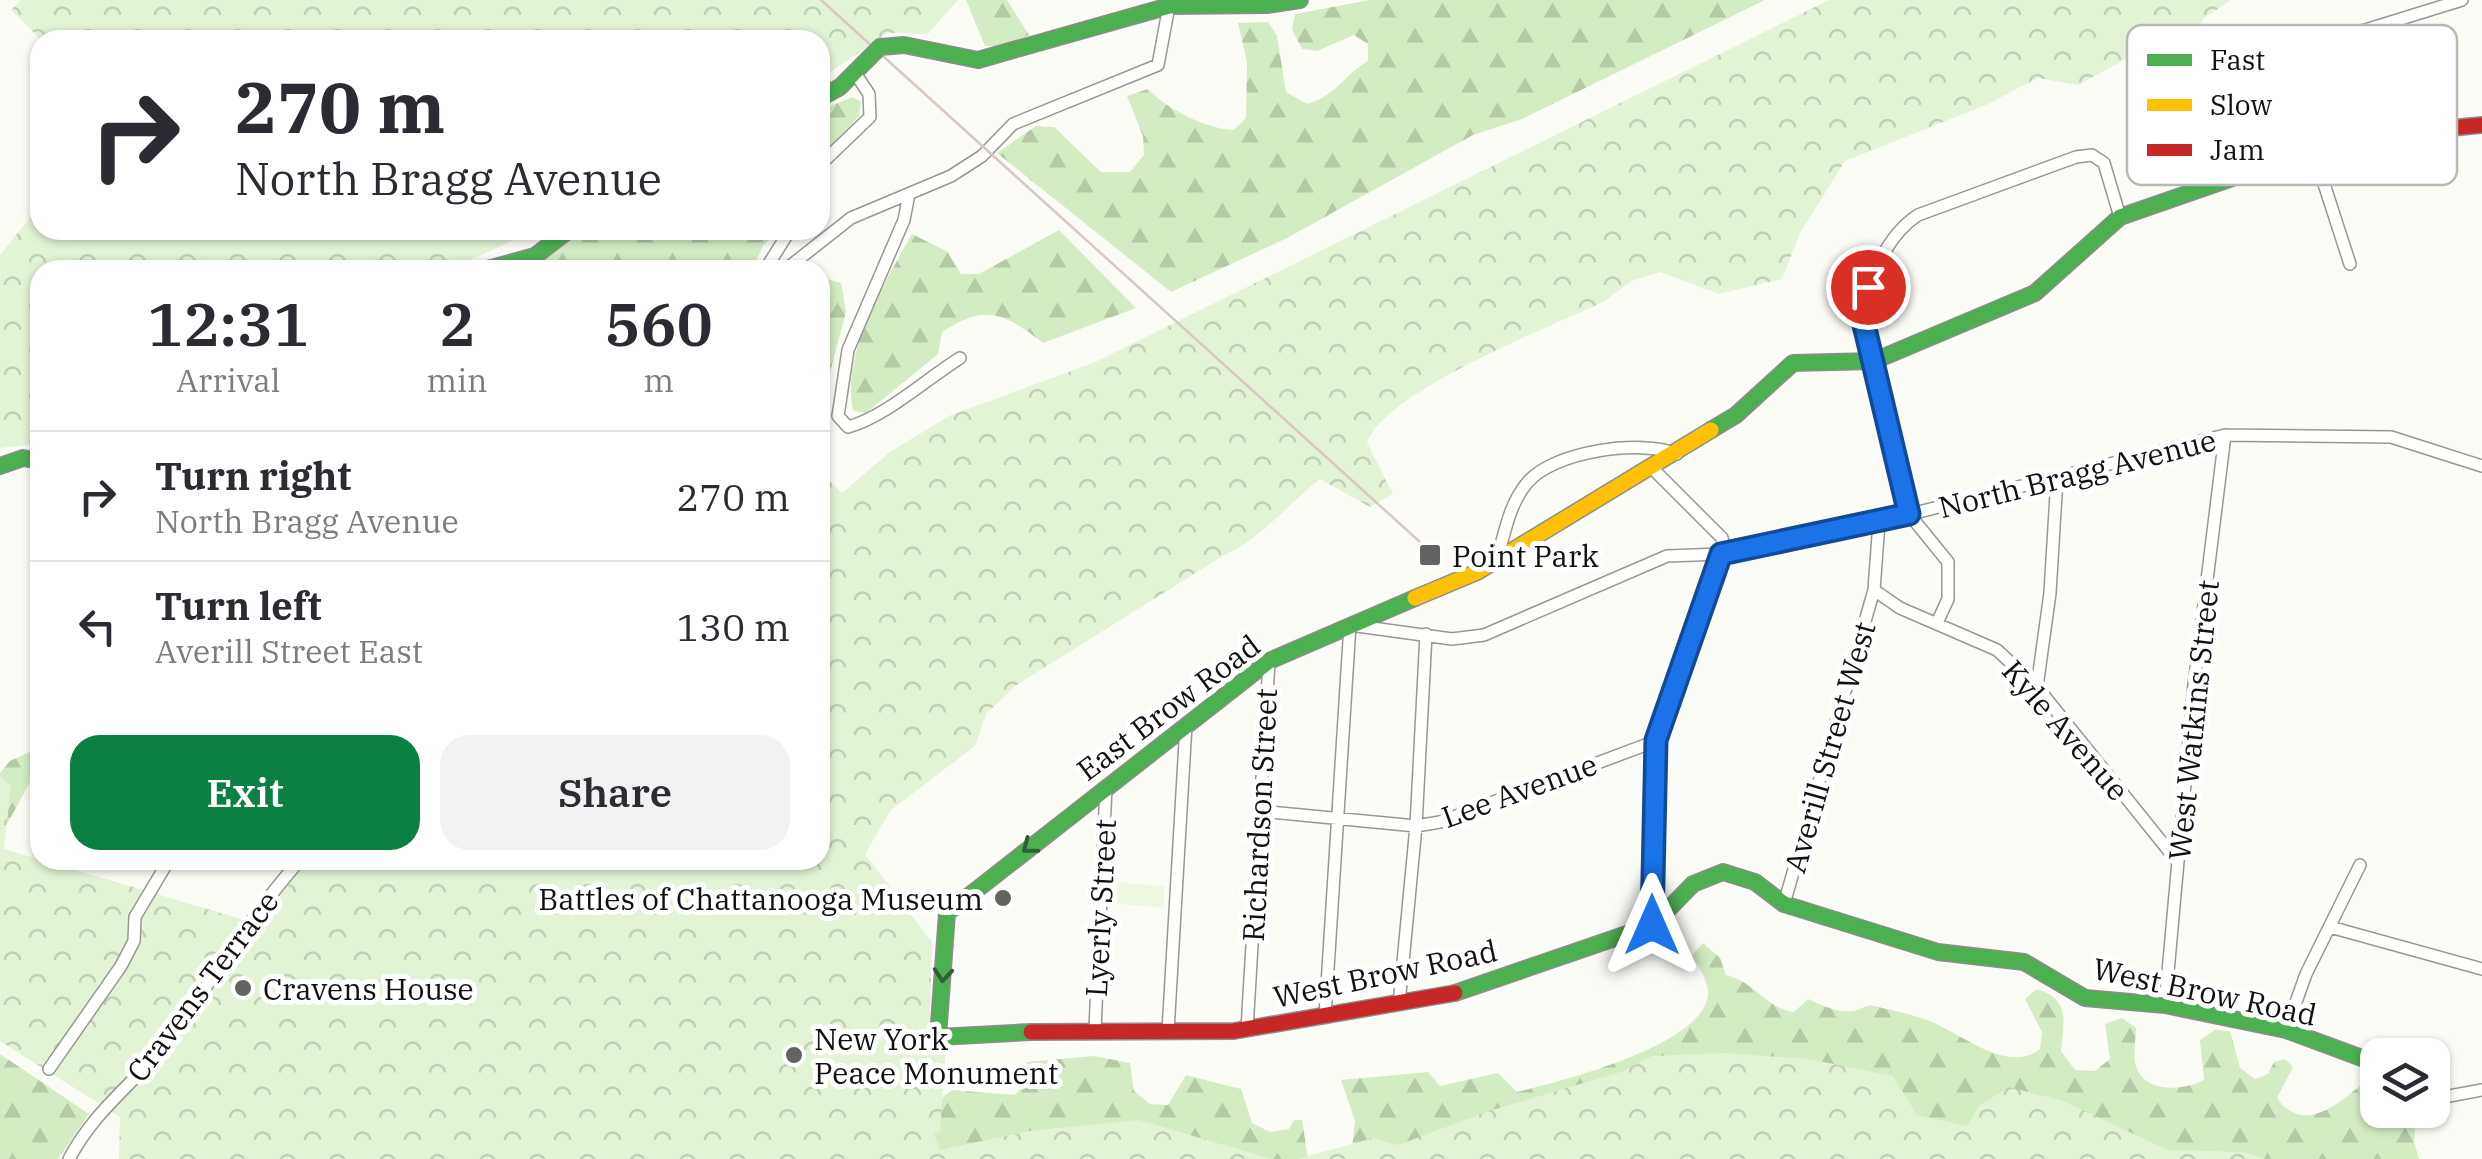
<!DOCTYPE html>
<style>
body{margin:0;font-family:"IBM Plex Serif",serif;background:#f2f2f3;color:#2b2b33;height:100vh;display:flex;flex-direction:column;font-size:38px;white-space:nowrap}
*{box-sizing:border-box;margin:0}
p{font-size:32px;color:#7c7c81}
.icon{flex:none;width:55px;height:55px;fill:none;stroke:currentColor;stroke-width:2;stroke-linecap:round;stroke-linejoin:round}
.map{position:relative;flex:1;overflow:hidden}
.sheet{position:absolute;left:30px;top:260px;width:800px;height:610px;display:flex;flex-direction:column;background:#fff;border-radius:30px;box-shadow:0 2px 8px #0004}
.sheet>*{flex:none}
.banner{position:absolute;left:30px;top:30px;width:800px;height:210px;border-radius:30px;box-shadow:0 2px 8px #0004;background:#fff;color:#2b2b33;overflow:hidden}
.tools{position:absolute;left:2360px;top:1038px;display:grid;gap:20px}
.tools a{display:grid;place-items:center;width:90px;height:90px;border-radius:20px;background:#fff;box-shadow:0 2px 8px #0004;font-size:50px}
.pin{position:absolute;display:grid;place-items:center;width:85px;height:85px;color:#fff;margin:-42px;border:5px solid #fff;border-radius:50%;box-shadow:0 2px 10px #0007}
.me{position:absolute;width:110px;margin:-55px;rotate:0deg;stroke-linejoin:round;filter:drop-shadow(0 0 8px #0008)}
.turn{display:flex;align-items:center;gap:35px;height:210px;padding:0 40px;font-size:45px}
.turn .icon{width:130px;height:130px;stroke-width:2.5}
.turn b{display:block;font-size:70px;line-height:85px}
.eta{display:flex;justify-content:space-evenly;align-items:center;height:170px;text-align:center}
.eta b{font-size:60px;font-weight:600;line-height:70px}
.action{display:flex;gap:20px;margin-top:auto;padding:20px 40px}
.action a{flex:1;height:115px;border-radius:30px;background:#0b8043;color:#fff;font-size:40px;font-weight:600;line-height:115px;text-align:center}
.action a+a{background:#f2f2f3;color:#2b2b33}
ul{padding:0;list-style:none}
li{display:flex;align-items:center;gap:30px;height:130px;padding:0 40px;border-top:2px solid #e1e1e2}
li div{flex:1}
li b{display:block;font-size:38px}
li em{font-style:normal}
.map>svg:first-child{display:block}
</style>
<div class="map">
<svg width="2482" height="1159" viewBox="0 0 2482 1159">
<defs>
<pattern id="forest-firs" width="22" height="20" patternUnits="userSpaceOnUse" patternTransform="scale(2.5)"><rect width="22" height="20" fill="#d3ecc3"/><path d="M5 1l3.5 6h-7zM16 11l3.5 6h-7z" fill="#b4c9a6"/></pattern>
<pattern id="park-crowns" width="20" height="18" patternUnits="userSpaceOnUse" patternTransform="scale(2.5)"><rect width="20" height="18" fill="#e3f3d6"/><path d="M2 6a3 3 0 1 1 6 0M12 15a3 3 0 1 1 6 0" fill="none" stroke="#c2cfb7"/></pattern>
</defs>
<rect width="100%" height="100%" fill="#fcfcf7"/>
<path fill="url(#forest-firs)" d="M966 0H1007L1029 35 1007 46H985Z
M1370 0H1765L1522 119 1473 135 1287 238 1171 292 997 153 1036 126 1054 127 1101 172H1130L1144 155 1143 136 1127 96 1148 89C1165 108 1208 130 1234 130L1246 118 1247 62 1238 23 1268 22 1277 36 1286 92 1307 104C1339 94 1341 77 1368 61V44L1354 35 1317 51 1302 49 1292 30 1295 14Z
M853 97 861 102 859 116 820 159V110Z
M582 230H778L763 246 752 270H522L536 265Z
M1059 230 1136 308 1043 343C1004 313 986 303 942 332L938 354 866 413 853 411C841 352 884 284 912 234L948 252 961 274H979Z
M821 277 841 283 846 312 820 410V336L824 328Z
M32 751 34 775 0 837V773L10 761Z
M1703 943 1720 958 1726 975C1756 982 1765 1008 1794 1012L1808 999C1822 1005 1836 1013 1853 1011 1861 1010 1866 1004 1874 1006 1890 1010 1911 1014 1927 1020 1960 1032 2007 1075 2040 1049L2042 1032 2025 999 2037 989C2070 999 2064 1021 2061 1051L2075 1070 2095 1071 2110 1059 2105 1024 2122 1018 2136 1028C2136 1039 2132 1059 2137 1069 2148 1094 2185 1090 2204 1080L2200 1040 2215 1030 2230 1031 2240 1068 2255 1079 2268 1074 2274 1062 2285 1059 2293 1067 2277 1098C2306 1140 2348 1095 2374 1074L2378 1110H2417L2414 1142 2419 1159H1337L1352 1147 1355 1121 1341 1080 1428 1072 1440 1086 1498 1073 1517 1092C1557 1082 1709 1045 1708 992 1708 980 1698 966 1692 956Z
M0 1054 89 1114 58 1159H0Z
M1094 1056 1130 1063 1134 1091 1150 1104 1168 1105 1186 1075 1241 1089 1252 1123 1270 1132 1289 1129 1294 1120H1302L1308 1159H673L927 1110 952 1090 1015 1095 1026 1083 1027 1062Z"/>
<path fill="url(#park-crowns)" d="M21 0H958L928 34 888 33 820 79V40H41L11 10Z
M1829 0H2231L2204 18 2190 41 2137 53 2078 85 2038 78 1986 105 1845 161 1800 233 1782 279 1719 294 1660 272 1631 281 1605 301C1553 326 1384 391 1367 443L1393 494 1370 507 1320 479C1286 506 1260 540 1221 557L1015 686 986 714 975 746 891 810 865 854 932 942 929 1044 946 1046 940 1132 934 1134 940 1150 1029 1131 1139 1120 1272 1159H119L120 1117 0 1041V776L11 786 4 849 255 923 310 860H820V472L842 493 890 452 949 416 1093 363Z
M40 205V230H535L449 270H40V444L0 448V255Z
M1725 1053 1809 1059 1893 1076 1917 1115 1967 1126 1979 1106 2009 1087 2063 1101 2168 1150 2244 1152 2265 1159H1298L1373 1138 1398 1145 1489 1111 1621 1072 1652 1056Z"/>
<path fill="#eef7e0" d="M1112 882 1165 886 1163 908 1111 903Z"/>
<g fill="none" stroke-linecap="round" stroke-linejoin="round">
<defs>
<path id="street" d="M2160 98 2206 80H2242L2339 43
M820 165 870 117 869 94 855 73
M909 194 904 220 848 350 838 416 848 427C885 417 925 380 960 358
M2350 264 2313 150 2335 50 2362 31 2462 0
M765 270 790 230
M785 270 851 218 951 176 982 156 1013 124 1158 65 1169 6
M1651 467 1722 538 1724 547 1656 741 1653 925
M1879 522 1874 590 1900 608 1997 650 2037 687 2177 861
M1498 556C1505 531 1510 503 1527 483 1553 451 1641 439 1677 454
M1937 623 1948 599V562L1909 514 1861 311C1872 275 1886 236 1918 215L2076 157 2092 155 2104 163 2120 217
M2037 687 2050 593 2057 478
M1260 811 1416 826 1440 822 1656 741
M1784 904 1874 590
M2330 927 2482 969
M1399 1004 1416 826 1426 634
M2165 1005 2194 685 2225 435
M1325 1016 1350 625 1452 639 1484 635 1667 556 1721 554 1879 522 2225 435 2391 437 2482 466
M1095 1029 1106 787
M1247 1029 1269 661
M2286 1030 2306 974 2360 865
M1168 1031 1186 725
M49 1069 121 966 134 941 135 917 169 860
M2432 1091 2444 1097 2482 1090
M69 1159C97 1106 138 1082 172 1035 215 976 251 915 300 860"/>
<path id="fast" d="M904 45 978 60 1169 6 1267 5 1300 0
M820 98 840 87 868 59
M484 270 535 256 569 230
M1711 430 1736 415 1793 363 1874 361 2035 293 2120 217 2264 167
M0 466 23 458 40 461
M1455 993 1653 925 1693 884 1723 872 1755 882 1784 904 1938 952 2024 962 2085 998 2165 1005 2286 1030 2378 1064
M1031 1032 938 1037 947 913 1269 661 1415 598"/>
<path id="slow" d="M1415 598 1477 572 1711 430"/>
<path id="jam" d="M2264 167C2336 142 2407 132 2482 125
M1031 1032 1234 1031 1455 993"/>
</defs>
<use href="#street" stroke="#979795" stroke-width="14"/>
<use href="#fast" stroke="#8d8d8b" stroke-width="18"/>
<use href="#slow" stroke="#8d8d8b" stroke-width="18"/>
<use href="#jam" stroke="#8d8d8b" stroke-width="18"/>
<use href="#street" stroke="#fffffe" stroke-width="11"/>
<use href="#fast" stroke="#4caf50" stroke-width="15"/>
<use href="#slow" stroke="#ffc107" stroke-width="15"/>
<use href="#jam" stroke="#c62828" stroke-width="15"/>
<path stroke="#d9c6c5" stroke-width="2.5" d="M821 0 1420 542"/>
<defs>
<path id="fast-bridge" d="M868 59 880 47 904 45"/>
</defs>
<use href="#fast-bridge" stroke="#8d8d8b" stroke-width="18" stroke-linecap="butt"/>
<use href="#fast-bridge" stroke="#4caf50" stroke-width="15"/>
</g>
<defs><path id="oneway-chevron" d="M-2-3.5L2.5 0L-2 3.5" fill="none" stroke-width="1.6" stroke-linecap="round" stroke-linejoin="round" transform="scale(2.5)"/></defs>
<g stroke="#2e6030">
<use href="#oneway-chevron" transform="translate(1029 847) rotate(142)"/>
<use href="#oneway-chevron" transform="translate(943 975) rotate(95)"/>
</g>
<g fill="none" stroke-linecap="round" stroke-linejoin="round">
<defs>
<path id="route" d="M1652 925 1656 740 1721 554 1909 514 1861 312 1868 287"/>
</defs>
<use href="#route" stroke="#114b97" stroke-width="25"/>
<use href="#route" stroke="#1a73e8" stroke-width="18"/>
</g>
<g fill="#636362" stroke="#fff" stroke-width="4">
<rect x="1418" y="543" width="24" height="24" rx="5"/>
<circle cx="1003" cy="898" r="10"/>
<circle cx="243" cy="988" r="10"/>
<circle cx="794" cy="1055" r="10"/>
</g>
<g text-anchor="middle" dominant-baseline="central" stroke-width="10" stroke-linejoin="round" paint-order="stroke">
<g font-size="30" fill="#111" stroke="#fff">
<text transform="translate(2077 473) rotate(-14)">North Bragg Avenue</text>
<text transform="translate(1168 707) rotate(-37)">East Brow Road</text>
<text transform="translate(2193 720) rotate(-84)">West Watkins Street</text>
<text transform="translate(2066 730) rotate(49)">Kyle Avenue</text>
<text transform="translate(1829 747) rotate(-74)">Averill Street West</text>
<text transform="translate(1519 790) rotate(-20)">Lee Avenue</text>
<text transform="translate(1259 815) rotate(-87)">Richardson Street</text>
<text transform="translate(1100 908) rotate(-87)">Lyerly Street</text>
<text transform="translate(1385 973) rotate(-12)">West Brow Road</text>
<text transform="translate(202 986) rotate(-53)">Cravens Terrace</text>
<text transform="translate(2205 991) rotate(12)">West Brow Road</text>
</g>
<g font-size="30" fill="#111" stroke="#fff" text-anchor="start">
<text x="1452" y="555">Point Park</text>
<text x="983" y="898" text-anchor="end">Battles of Chattanooga Museum</text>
<text x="263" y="988">Cravens House</text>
<text x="814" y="1038">New York<tspan x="814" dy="34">Peace Monument</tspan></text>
</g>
</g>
<rect x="2127" y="25" width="330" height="160" rx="15" fill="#fff" stroke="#b8b8b8" stroke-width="2.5"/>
<rect x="2147" y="54" width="45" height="12" fill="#4caf50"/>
<rect x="2147" y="99" width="45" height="12" fill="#ffc107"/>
<rect x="2147" y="144" width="45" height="12" fill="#c62828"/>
<g font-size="28" fill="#111">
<text x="2210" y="70">Fast</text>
<text x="2210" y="115">Slow</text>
<text x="2210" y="160">Jam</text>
</g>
</svg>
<div class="tools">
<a><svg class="icon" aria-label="layers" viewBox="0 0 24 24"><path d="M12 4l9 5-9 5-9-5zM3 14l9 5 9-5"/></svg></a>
</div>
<div class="pin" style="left:1868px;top:287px;background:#d93025"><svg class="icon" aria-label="arrive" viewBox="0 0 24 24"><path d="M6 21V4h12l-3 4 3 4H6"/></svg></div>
<svg class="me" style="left:1652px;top:925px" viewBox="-20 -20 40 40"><path d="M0-17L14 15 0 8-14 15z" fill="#1a73e8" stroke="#fff" stroke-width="4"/></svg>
<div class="banner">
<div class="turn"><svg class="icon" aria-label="right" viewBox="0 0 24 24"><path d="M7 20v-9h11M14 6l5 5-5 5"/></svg><div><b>270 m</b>North Bragg Avenue</div></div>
</div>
<section class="sheet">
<div class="eta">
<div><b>12:31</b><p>Arrival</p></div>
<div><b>2</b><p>min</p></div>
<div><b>560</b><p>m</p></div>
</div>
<ul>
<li><svg class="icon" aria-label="right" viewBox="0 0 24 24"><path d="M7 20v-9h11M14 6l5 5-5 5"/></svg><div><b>Turn right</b><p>North Bragg Avenue</p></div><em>270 m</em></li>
<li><svg class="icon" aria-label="left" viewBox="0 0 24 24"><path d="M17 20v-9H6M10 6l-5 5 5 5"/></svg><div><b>Turn left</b><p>Averill Street East</p></div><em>130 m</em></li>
</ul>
<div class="action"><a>Exit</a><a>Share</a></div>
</section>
</div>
